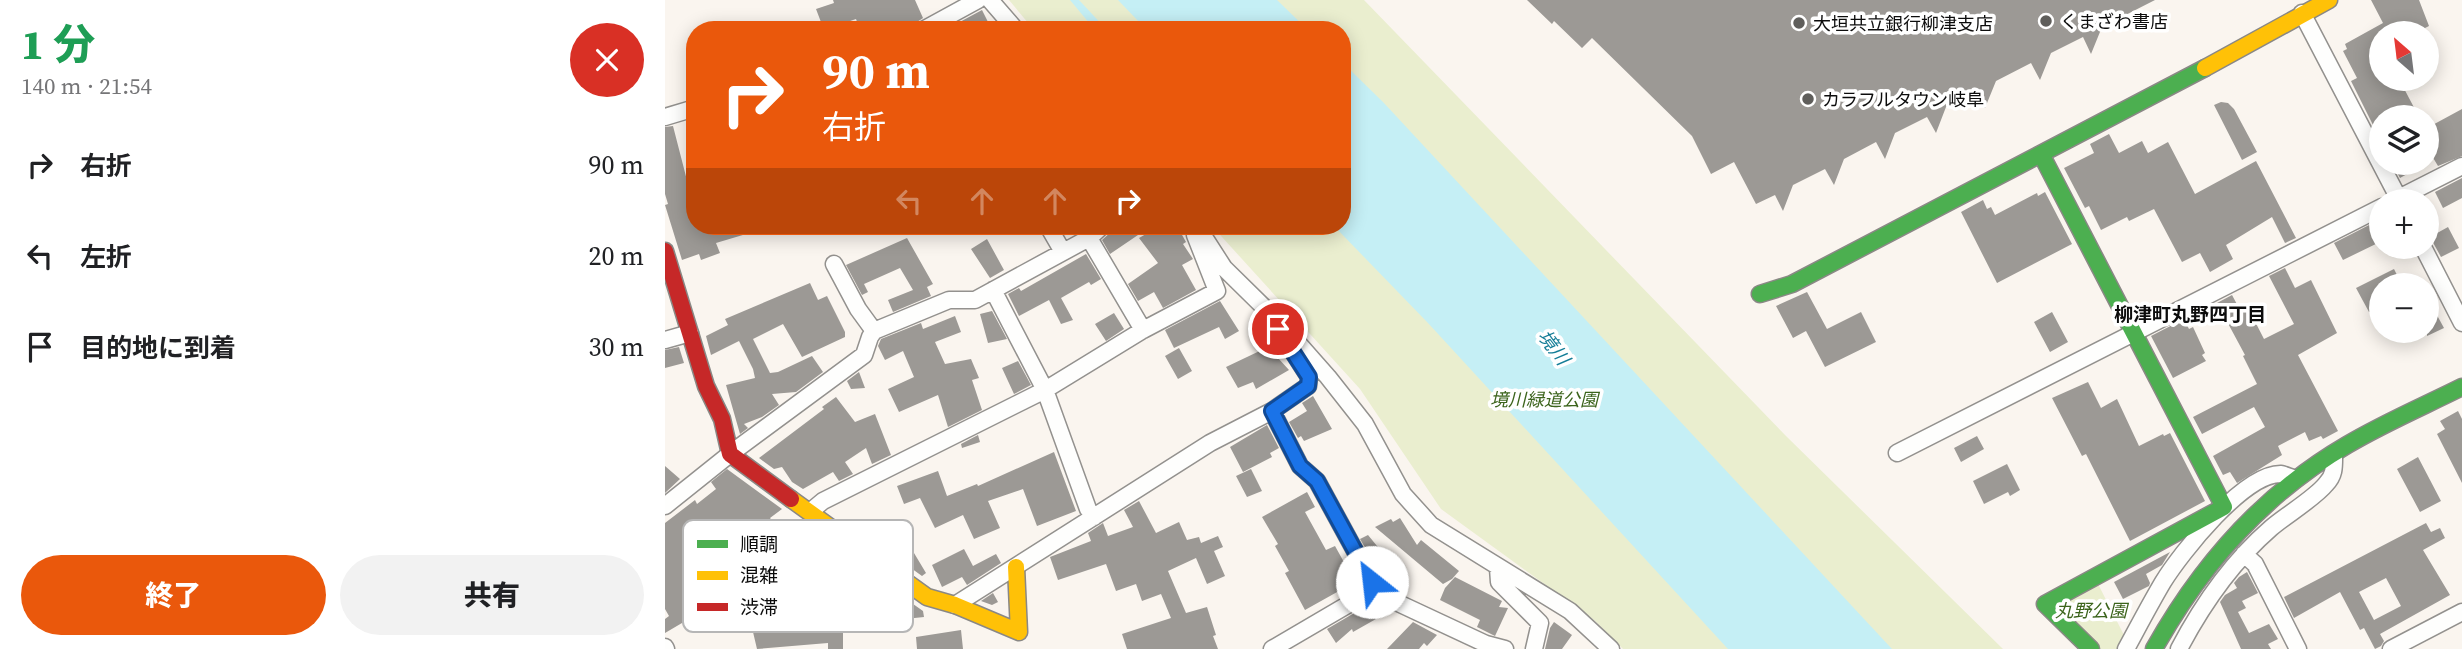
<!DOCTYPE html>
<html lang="ja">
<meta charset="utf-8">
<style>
body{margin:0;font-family:"Source Serif 4","Noto Sans JP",serif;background:#f2f2f2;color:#202124;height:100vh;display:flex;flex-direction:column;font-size:26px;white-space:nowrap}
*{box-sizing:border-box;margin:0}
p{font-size:23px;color:#757577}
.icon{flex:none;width:38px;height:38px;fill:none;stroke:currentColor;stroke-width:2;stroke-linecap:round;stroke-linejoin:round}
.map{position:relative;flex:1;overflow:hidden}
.side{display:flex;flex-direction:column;background:#fff;width:665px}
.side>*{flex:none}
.guide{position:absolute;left:21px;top:21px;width:665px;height:214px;border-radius:28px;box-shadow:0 4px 18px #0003;background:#ea580c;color:#fff;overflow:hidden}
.needle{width:46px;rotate:332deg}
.tools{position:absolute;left:1704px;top:21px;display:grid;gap:14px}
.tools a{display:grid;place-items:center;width:70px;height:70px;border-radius:50%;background:#fff;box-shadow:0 4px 18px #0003;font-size:35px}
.pin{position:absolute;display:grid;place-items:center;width:60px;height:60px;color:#fff;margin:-30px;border:4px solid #fff;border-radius:50%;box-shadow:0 2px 7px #0007}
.me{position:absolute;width:77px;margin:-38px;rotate:331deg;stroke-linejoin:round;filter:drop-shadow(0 0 5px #0008)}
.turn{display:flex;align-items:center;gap:24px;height:147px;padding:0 21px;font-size:32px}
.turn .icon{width:91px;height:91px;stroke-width:2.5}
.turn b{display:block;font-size:49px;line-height:60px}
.lanes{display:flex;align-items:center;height:66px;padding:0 21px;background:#0003;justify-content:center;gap:35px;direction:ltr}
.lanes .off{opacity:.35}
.round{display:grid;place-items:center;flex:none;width:74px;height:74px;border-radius:37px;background:#f2f2f2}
.head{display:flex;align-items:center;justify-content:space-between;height:119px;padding:0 21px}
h1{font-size:42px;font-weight:800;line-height:52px;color:#1e9e55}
.primary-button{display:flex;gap:14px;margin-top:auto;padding:14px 21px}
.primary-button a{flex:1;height:80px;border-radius:42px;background:#ea580c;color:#fff;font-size:28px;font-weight:800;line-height:80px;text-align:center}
.primary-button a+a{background:#f2f2f2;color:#202124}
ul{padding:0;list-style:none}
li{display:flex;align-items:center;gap:21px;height:91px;padding:0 21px}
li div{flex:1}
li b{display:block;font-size:26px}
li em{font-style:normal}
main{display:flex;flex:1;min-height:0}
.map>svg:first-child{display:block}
</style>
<main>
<section class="side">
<div class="head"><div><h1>1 分</h1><p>140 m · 21:54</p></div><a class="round" style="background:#d93025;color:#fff"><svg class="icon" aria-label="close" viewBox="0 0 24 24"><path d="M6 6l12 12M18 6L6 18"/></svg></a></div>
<ul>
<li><svg class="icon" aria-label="right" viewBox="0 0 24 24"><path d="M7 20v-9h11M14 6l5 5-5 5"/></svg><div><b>右折</b></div><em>90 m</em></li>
<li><svg class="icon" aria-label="left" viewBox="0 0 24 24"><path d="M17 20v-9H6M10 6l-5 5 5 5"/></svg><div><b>左折</b></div><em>20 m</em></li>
<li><svg class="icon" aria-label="arrive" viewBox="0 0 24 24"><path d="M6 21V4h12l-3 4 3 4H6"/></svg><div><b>目的地に到着</b></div><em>30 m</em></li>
</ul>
<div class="primary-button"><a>終了</a><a>共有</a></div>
</section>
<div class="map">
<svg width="1797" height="649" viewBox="0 0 1797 649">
<rect width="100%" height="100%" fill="#faf5ef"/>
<path fill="#eaeecf" d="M344 0H699L1121 436 1338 649H958L929 620 776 509 695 389 547 226H677V30H369Z
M1433 584 1462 641 1457 649H1436L1394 606Z"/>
<path fill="#c5eff5" d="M405 0H414L442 30H430Z
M453 0H612L643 30H492L486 23 477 25Z
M677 62 718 102 1227 649H1063L763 323 669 226H677Z"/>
<path fill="#9c9995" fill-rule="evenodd" d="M168 0H250L258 18 249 24 248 30H195L191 19 159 30 151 9 169 3Z
M862 0H1490L1437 27 1426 54 1418 37 1386 53 1375 80 1366 63 1331 81 1320 108 1312 91 1281 107 1271 133 1262 117 1230 133 1220 159 1211 142 1179 159 1169 185 1160 169 1128 185 1118 211 1110 195 1091 204 1069 162 1046 174 1027 136 927 38 917 48 889 21 887 24Z
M1706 0H1754L1764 26 1750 33H1717V79H1734L1754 117H1717V143L1686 81 1692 78 1678 51 1682 49 1680 44 1718 23Z
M317 10 327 30H280Z
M1556 102 1563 103 1569 109 1592 152 1577 160 1549 105Z
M1797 109V156L1773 166 1767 156 1762 158V128Z
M8 126 25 192 30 190V226H97L98 229 51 243 55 253 36 260 34 254 17 260 0 205 3 204 0 194V127Z
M1444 134 1454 153 1477 141 1483 153 1503 142 1530 194 1591 161 1631 238 1620 243 1607 217 1561 245 1568 259 1545 272 1535 253 1517 262 1489 209 1464 221 1462 217 1436 230 1424 206 1420 208 1399 168 1429 153 1425 144Z
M1727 163H1738L1744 173 1735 178Z
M1797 178V198L1778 208 1770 192Z
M1380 192 1407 244 1332 283 1296 212 1318 200 1322 209 1326 207 1330 215 1372 193 1373 196Z
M1710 222 1717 236V241L1678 260 1669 243Z
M447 226H467L473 235 445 254 437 240 445 233Z
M495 226H512L521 242 518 244 528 259 517 265 531 290 498 308 489 292 473 301 463 284 493 263 474 238Z
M1783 227 1794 248 1776 257 1765 237Z
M242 238 268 284 262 287 266 296 228 312 223 300 248 290 235 268 199 284 203 292 197 295 181 265Z
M322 239 339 270 325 278 306 249Z
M421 254 436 279 426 285 424 282 396 298 408 320 396 324 384 300 354 316 343 294 354 288 356 291Z
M1620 268 1630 288 1646 280 1672 333 1633 355 1673 431 1658 439 1656 436 1644 441 1640 432 1613 446 1617 455 1572 483 1565 472 1558 475 1548 456 1600 427 1589 407 1537 434 1528 417 1592 384 1578 356 1580 355 1552 303 1567 295 1575 310 1582 306 1599 339 1629 324 1604 276Z
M1729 269 1737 285H1717V306L1704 312 1691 288Z
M145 283 153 300 162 296 180 332V337L137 357 118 324 88 339 105 373 113 372 147 356 158 372 131 392 107 394 114 405 97 417 79 424 83 428 75 434 61 385 90 378 88 369 74 341 46 355 41 336 63 325 60 319Z
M1142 292 1162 329 1196 312 1211 342 1160 367 1141 331 1128 338 1111 306Z
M1762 297 1779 328 1762 336Z
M555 301 574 331 560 339 554 327 509 348 500 330Z
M327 311 342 339 323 343 315 314Z
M1387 312 1403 342 1385 352 1369 322Z
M449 313 459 329 441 341 430 324Z
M290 316 296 332 270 342 280 364 306 359 314 378 307 380 317 410 283 427 273 395 234 412 223 389 249 377 238 351 220 360 213 346 216 339 256 323 258 329Z
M1519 319 1524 329 1528 327 1540 353 1537 355 1541 361 1508 378 1486 336Z
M14 347 19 363 0 368V350Z
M603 347 624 370 591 389 588 382 573 388 561 367Z
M514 348 527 371 513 379 500 356Z
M353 361 366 385 349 394 337 368Z
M194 372 200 388 186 389 182 381Z
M1423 382 1436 408 1452 399 1474 446 1498 434 1499 436 1505 433 1540 501 1465 541 1421 454 1417 456 1387 398Z
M648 396 667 429 639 441 636 436 633 438 624 422 642 411 637 403Z
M171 397 190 422 210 414 226 455 207 464 201 448 180 462 188 474 174 481 168 472 138 489 127 482 117 467 109 469 94 458 159 409 157 407Z
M1793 411 1797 419V483L1772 434 1780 429 1775 421Z
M602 425 614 448 605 453 607 457 578 472 565 447Z
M313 435 315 442 297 448 296 444Z
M1312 436 1319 449 1296 462 1289 448Z
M389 452 411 511 372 526 358 489 323 501 335 528 309 539 298 515 270 528 255 498 239 504 232 486 273 471 282 496 312 484 313 486Z
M1753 457 1776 501 1755 512 1732 469Z
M1342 464 1355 490 1345 496 1343 492 1319 504 1308 481Z
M0 466 15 479 0 493Z
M62 469 117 509 105 518 122 539 134 530 168 573 187 560 197 568 209 589 141 623 178 624V649H163V643L92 649 88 632 113 625V621L116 620V602L150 601 130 561 102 582 97 576 35 615 34 613 0 633V619L4 616 0 609V523L30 500 32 504 51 489 46 482ZM69 540 88 562 49 586 35 562Z
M586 469 597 491 582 497 571 476Z
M642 492 650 507 640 512 661 550 670 546 690 582 640 610 620 573 624 571 610 546 613 544 597 517Z
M474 501 491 533 514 522 522 540 534 537 536 543 553 536 558 547 549 551 560 576 542 584 531 558 503 571 521 613 542 607 551 635 548 636 553 649H462L457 634 506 618 496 594 477 601 471 584 451 591 441 564 393 580 385 557 426 541 423 533 438 523 443 536 468 527 459 510Z
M735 518 752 545 756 540 794 571 787 579 778 584 710 527 726 519 728 522Z
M1761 523 1766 532 1775 528 1780 538 1758 550 1785 595 1715 634 1719 641 1716 646 1710 649 1699 628 1695 630 1675 592 1629 618 1619 597ZM1721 578 1736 606 1709 620 1694 592Z
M237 533 261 573 257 576 214 545Z
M703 535 726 563 713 570 695 539Z
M299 549 308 566 331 554 336 563 302 585 297 577 277 587 267 565Z
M1505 552 1497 565 1481 574 1485 583 1484 586 1458 599 1449 582Z
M730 569 739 579 728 589 719 585 717 580Z
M1582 572 1593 593 1577 601 1581 608 1573 612 1584 633 1604 624 1613 639 1603 644 1606 649H1576L1555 602 1560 595 1572 588 1569 583 1574 577Z
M790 577 837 601 834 607 843 608 830 636 812 627 815 620 775 600 780 588Z
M217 587H224L258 611 259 617 221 621Z
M328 593 333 602 327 605 316 601Z
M703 605 711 619 688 632 687 629 671 643 662 629Z
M748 622 772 635 762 646 759 643 754 649H722Z
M889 622 907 635 897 649H880L885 628Z
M296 630 298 649H252L251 637Z"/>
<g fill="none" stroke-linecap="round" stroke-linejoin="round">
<defs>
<path id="street" d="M325 0 351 30
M1637 13 1735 201
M258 30 313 0
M0 117 30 108
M1728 201 1797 166
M383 226 398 252
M532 226 559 268 618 326 663 377 700 424 738 494 766 525 905 611 946 649
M424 238 478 330
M1758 247 1797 323
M169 264 193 309 209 331
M328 290 380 390 423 509 429 517
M0 340 25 333
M607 411 635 466 652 481 707 582 710 594
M1232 453 1717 207
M0 506 65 454 199 355 205 337 209 331 284 300H310L424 238 437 226
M146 511 158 501 380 390 478 330 552 291 530 235
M1579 554 1590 564 1633 649
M833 568 834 582 875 623 869 649
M290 605 545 443 607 411 643 386 644 377 621 341
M0 647 1 649
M607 649 701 594 716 595 821 644 840 649
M1461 649C1473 627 1485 604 1498 582 1516 553 1579 473 1616 474 1620 475 1627 478 1631 479
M1514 649C1537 605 1568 561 1606 528 1621 515 1650 498 1661 484 1670 475 1669 466 1669 454
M1726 649 1797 612"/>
<path id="fast" d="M1376 154 1559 507 1380 604 1426 649
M1095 294 1127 284 1540 68
M1489 649C1536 565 1598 494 1682 445 1719 423 1759 406 1797 387"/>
<path id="slow" d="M1540 68 1664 0
M126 499 262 597 290 605 354 632 351 567"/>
<path id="jam" d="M0 251 41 386 57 419 65 454 126 499"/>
</defs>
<use href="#street" stroke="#93918e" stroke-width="19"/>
<use href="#fast" stroke="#8a8885" stroke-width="19"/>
<use href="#slow" stroke="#8a8885" stroke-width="19"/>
<use href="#jam" stroke="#8a8885" stroke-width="19"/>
<use href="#street" stroke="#fefefd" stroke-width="16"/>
<use href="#fast" stroke="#4caf50" stroke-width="16"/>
<use href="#slow" stroke="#ffc107" stroke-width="16"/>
<use href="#jam" stroke="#c62828" stroke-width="16"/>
</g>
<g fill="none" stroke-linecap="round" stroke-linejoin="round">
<defs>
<path id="route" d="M613 329 644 377 643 386 607 411 635 466 652 481 707 582"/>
</defs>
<use href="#route" stroke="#114b97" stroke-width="18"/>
<use href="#route" stroke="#1a73e8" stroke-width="12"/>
</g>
<g fill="#5f5e5b" stroke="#fff" stroke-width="2.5">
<circle cx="1381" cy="21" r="7"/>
<circle cx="1134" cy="23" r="7"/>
<circle cx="1143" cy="99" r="7"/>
</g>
<g text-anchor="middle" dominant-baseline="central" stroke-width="7" stroke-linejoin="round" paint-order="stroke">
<g font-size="18" fill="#0c0c0c" stroke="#fff" text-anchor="start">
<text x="1395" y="21">くまざわ書店</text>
<text x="1148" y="23">大垣共立銀行柳津支店</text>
<text x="1157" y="99">カラフルタウン岐阜</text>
</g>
<g font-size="18" font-style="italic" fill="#3c641c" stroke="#fff">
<text x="879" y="399">境川緑道公園</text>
<text x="1426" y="610">丸野公園</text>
</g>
<g font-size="19" font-weight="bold" fill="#0c0c0c" stroke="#fff">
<text x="1525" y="314">柳津町丸野四丁目</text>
</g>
<g font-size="19" font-style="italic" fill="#147d97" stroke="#fff">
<text transform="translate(889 347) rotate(53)">境川</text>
</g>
</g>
<rect x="18" y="520" width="230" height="112" rx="10" fill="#fff" stroke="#b6b6b6" stroke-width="2"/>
<rect x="32" y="540" width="31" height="8" fill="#4caf50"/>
<rect x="32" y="571" width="31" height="9" fill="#ffc107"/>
<rect x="32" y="603" width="31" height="8" fill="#c62828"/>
<g font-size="19" fill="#0c0c0c">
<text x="75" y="551">順調</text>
<text x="75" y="582">混雑</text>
<text x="75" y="614">渋滞</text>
</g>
</svg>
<div class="tools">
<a><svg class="needle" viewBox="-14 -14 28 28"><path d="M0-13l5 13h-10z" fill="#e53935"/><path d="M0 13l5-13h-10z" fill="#757577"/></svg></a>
<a><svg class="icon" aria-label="layers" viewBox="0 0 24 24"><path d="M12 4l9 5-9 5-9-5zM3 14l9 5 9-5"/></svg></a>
<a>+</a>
<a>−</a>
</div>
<div class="pin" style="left:613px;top:329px;background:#d93025"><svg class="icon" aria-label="arrive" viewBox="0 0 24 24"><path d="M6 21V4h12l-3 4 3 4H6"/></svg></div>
<svg class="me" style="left:707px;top:582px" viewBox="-20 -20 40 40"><circle r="19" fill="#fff"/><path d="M0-13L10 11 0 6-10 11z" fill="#1a73e8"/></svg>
<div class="guide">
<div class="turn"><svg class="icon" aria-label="right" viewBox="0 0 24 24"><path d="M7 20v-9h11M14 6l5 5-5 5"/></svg><div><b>90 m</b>右折</div></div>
<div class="lanes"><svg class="icon off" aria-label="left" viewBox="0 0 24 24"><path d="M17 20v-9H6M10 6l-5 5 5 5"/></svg><svg class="icon off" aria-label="ahead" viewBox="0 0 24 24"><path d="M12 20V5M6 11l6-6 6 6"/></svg><svg class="icon off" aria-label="ahead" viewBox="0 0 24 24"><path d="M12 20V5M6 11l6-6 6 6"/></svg><svg class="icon" aria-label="right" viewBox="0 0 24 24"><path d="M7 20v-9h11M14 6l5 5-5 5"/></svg></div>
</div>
</div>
</main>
